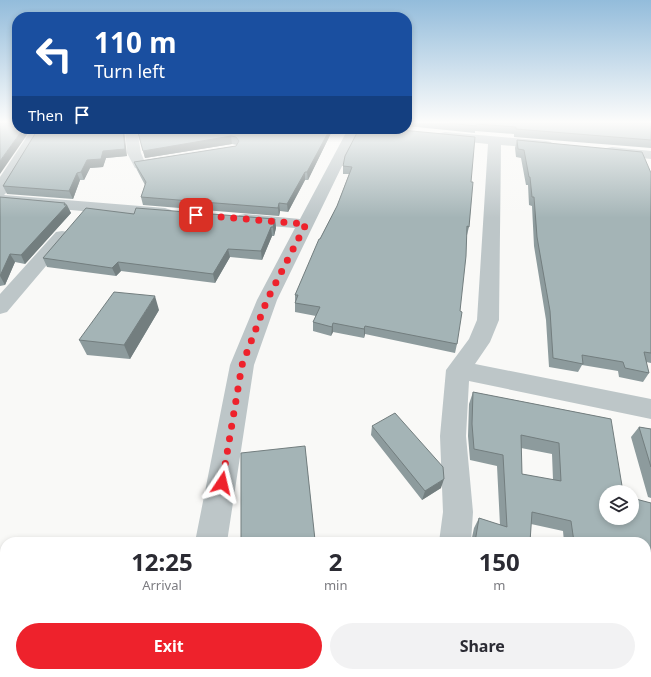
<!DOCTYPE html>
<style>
body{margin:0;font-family:"Noto Sans",sans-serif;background:#f2f2f3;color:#2b2b33;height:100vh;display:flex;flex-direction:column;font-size:15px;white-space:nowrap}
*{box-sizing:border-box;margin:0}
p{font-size:13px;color:#7c7c81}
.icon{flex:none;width:22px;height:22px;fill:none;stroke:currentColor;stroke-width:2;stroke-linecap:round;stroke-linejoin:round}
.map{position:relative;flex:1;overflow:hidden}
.details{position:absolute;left:0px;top:537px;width:651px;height:140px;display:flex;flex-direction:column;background:#fff;border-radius:16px 16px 0 0;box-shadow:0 2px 6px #0003}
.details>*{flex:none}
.hud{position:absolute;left:12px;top:12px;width:400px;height:122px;border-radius:16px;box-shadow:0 2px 6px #0003;background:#1a4fa0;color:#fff;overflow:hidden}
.buttons{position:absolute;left:599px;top:485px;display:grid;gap:8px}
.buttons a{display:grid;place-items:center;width:40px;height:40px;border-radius:50%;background:#fff;box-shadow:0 2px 6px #0003;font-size:20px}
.pin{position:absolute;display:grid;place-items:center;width:34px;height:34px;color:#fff;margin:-17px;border-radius:8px;box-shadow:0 2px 6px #0006}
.me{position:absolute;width:44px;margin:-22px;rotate:10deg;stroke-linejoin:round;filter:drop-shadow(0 0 3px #0008)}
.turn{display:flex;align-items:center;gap:14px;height:84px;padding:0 16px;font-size:18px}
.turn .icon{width:52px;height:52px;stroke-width:2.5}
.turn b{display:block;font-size:28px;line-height:34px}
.then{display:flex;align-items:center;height:38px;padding:0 16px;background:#0003;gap:8px;font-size:15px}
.eta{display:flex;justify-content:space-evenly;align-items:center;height:68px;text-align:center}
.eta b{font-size:24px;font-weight:700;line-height:28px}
.primary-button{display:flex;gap:8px;margin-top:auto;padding:8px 16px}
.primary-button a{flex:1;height:46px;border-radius:24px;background:#ee222c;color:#fff;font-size:16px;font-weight:700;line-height:46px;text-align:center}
.primary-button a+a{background:#f2f2f3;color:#2b2b33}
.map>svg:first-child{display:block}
</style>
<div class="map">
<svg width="651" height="677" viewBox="0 0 651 677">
<rect width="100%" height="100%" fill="#f9f9f7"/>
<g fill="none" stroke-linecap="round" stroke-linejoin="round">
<path fill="#bdc6c8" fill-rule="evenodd" d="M32 129H44L16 174 8 191 4 195 165 208 171 210 173 213 171 216 165 218 0 204V177Z
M125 129H137L141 153 144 160 164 157 169 158 171 161 169 164 140 169 135 168 127 153Z
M348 129H360L277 300 254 365 227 542H195L230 365 257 300 295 228 245 224 239 223 237 219 239 215 245 214 300 219Z
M445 132 546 141 551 142 553 145 551 148 546 149 501 145 499 320 490 342 475 364 651 399V419L469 381 466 436 473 512 471 542H439L443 512 440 436 446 370 469 339 477 320 488 144 441 139 439 136 441 133Z
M612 147 651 151V159L607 154 605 151 607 148Z
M62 231 68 232 71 236 68 240 7 312 0 314V294L56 232Z
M177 672H215V677H177Z
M423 672H461V677H423Z"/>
</g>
<path fill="#8d9b9d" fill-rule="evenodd" d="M407 123H651V148L514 137V134L475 131V133L407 126Z
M38 129 127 156 106 158 103 167 90 168 84 180H80L73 199 7 194 3 186Z
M137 129H333L308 180H305L288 212 280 211 279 216 143 205 141 197 145 185 137 170 134 162 236 146 237 145 232 144 145 158Z
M359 129 471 182 469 227 467 235H466L457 344 455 353 365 334 364 338 333 332 331 336 313 331V322L316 316 295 312V295L320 239 337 206 349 174H343V166Z
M517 140 651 173V363L646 362 649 373 643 382 619 377 618 371 582 365 578 372 549 367 546 320 534 246 532 206 529 205 528 185H526L521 158 516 157 515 148Z
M0 197 65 203 71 213 25 264 15 262 5 285 0 286Z
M134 214 275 219 276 228 274 236H272L262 260 230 257 215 283 121 271 116 276 47 267 43 258Z
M159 310 130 359 87 355 79 340Z
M473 392 611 419 606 492 651 503V609L646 608V542H564L563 531 531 524 530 542H471L474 528 479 518 500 525 497 466 470 460 468 436 469 404ZM521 448 552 454 553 480 522 474Z
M372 426 441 488 422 500 371 435Z
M639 427 651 429V498L648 497 631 437Z
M305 446 315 542H241Z"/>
<path fill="#737e7f" d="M23 129H31L0 174V161Z
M123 129H124L127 156 106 158 103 167 90 168 84 180 81 172 87 160Z
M330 129H333L308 180 307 172Z
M231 136 232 144 145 158 143 151Z
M305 172V180L288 212 287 204Z
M77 173 80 180 73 199 69 191Z
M65 203 66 207 67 205 71 213 25 264 21 255 64 205Z
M279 203 280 211 279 216 278 208Z
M275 219 276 228 274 236 273 227Z
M271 227 272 236 262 260 261 251Z
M228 249 230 257 215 283 213 274Z
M10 254 15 262 5 285 0 276Z
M118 262 121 271 116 276 112 268Z
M155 296 159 310 130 359 124 345Z
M333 323V332L331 336 332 327Z
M365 326V334L364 338V329Z
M444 479 441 488 422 500 425 491Z"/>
<path fill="#a4b4b6" stroke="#737e7f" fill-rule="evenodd" d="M0 123H17V129H23L0 161Z
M449 123H651V140L516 129V127L477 124 476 126Z
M38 129H123L125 149 103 151 101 159 87 160 81 172 77 173 69 191 3 186Z
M137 129H330L307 172H305L287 204 279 203 278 208 141 197 146 182 134 162 236 146 239 141 236 137 231 136 143 151Z
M359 129H391L475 137 471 182H473L469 227 467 226 466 256 460 311 462 312 457 344 365 326 364 329 333 323 332 327 313 322 320 307 295 303 298 295H295L319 239H320L337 206 352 167 343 166 345 156Z
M517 140 642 152 651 173V353L644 352 649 373 625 368 623 362 582 355 583 364 553 358 550 311 537 237 534 197H532L530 177H529L524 150 518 149Z
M0 197 65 203 64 205H67L21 255 10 254 0 276Z
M86 208 134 214 136 208 275 219 273 227H271L261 251 228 249 213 274 118 262 112 268 43 258Z
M114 292 155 296 124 345 79 340Z
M473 392 611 419 623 492H606V518H632V498L651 503V598L646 597V542H574L571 521 532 512 530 542H475L479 518 507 527 503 455 474 449 472 424ZM521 435 559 443 561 481 522 474Z
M395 413 443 467 444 479 425 491 372 426Z
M639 427 651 429V467Z
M305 446 315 540 303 542H241V453Z"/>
<linearGradient id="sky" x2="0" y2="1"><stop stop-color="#93bcdb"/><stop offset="0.56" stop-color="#fcfcfb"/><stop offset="1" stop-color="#fcfcfb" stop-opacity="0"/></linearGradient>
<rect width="651" height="218" fill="url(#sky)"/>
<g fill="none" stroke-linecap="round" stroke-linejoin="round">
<path stroke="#ee222c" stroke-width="7" stroke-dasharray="0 12.6" d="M196 215 306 224 267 300 242 365 222 483"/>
</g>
</svg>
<div class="buttons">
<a><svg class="icon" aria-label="layers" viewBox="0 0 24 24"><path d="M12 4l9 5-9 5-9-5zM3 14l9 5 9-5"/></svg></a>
</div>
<div class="pin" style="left:196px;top:215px;background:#d93025"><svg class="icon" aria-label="arrive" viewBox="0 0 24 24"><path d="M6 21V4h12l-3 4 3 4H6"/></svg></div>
<svg class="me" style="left:222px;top:483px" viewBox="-20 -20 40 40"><path d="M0-17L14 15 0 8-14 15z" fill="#ee222c" stroke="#fff" stroke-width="4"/></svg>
<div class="hud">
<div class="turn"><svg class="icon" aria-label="left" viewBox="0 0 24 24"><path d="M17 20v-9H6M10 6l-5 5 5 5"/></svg><div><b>110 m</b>Turn left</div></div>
<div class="then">Then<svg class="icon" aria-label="arrive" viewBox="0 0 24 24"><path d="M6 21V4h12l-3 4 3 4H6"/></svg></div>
</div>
<section class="details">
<div class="eta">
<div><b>12:25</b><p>Arrival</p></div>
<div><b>2</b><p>min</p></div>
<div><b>150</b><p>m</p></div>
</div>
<div class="primary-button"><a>Exit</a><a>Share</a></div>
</section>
</div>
